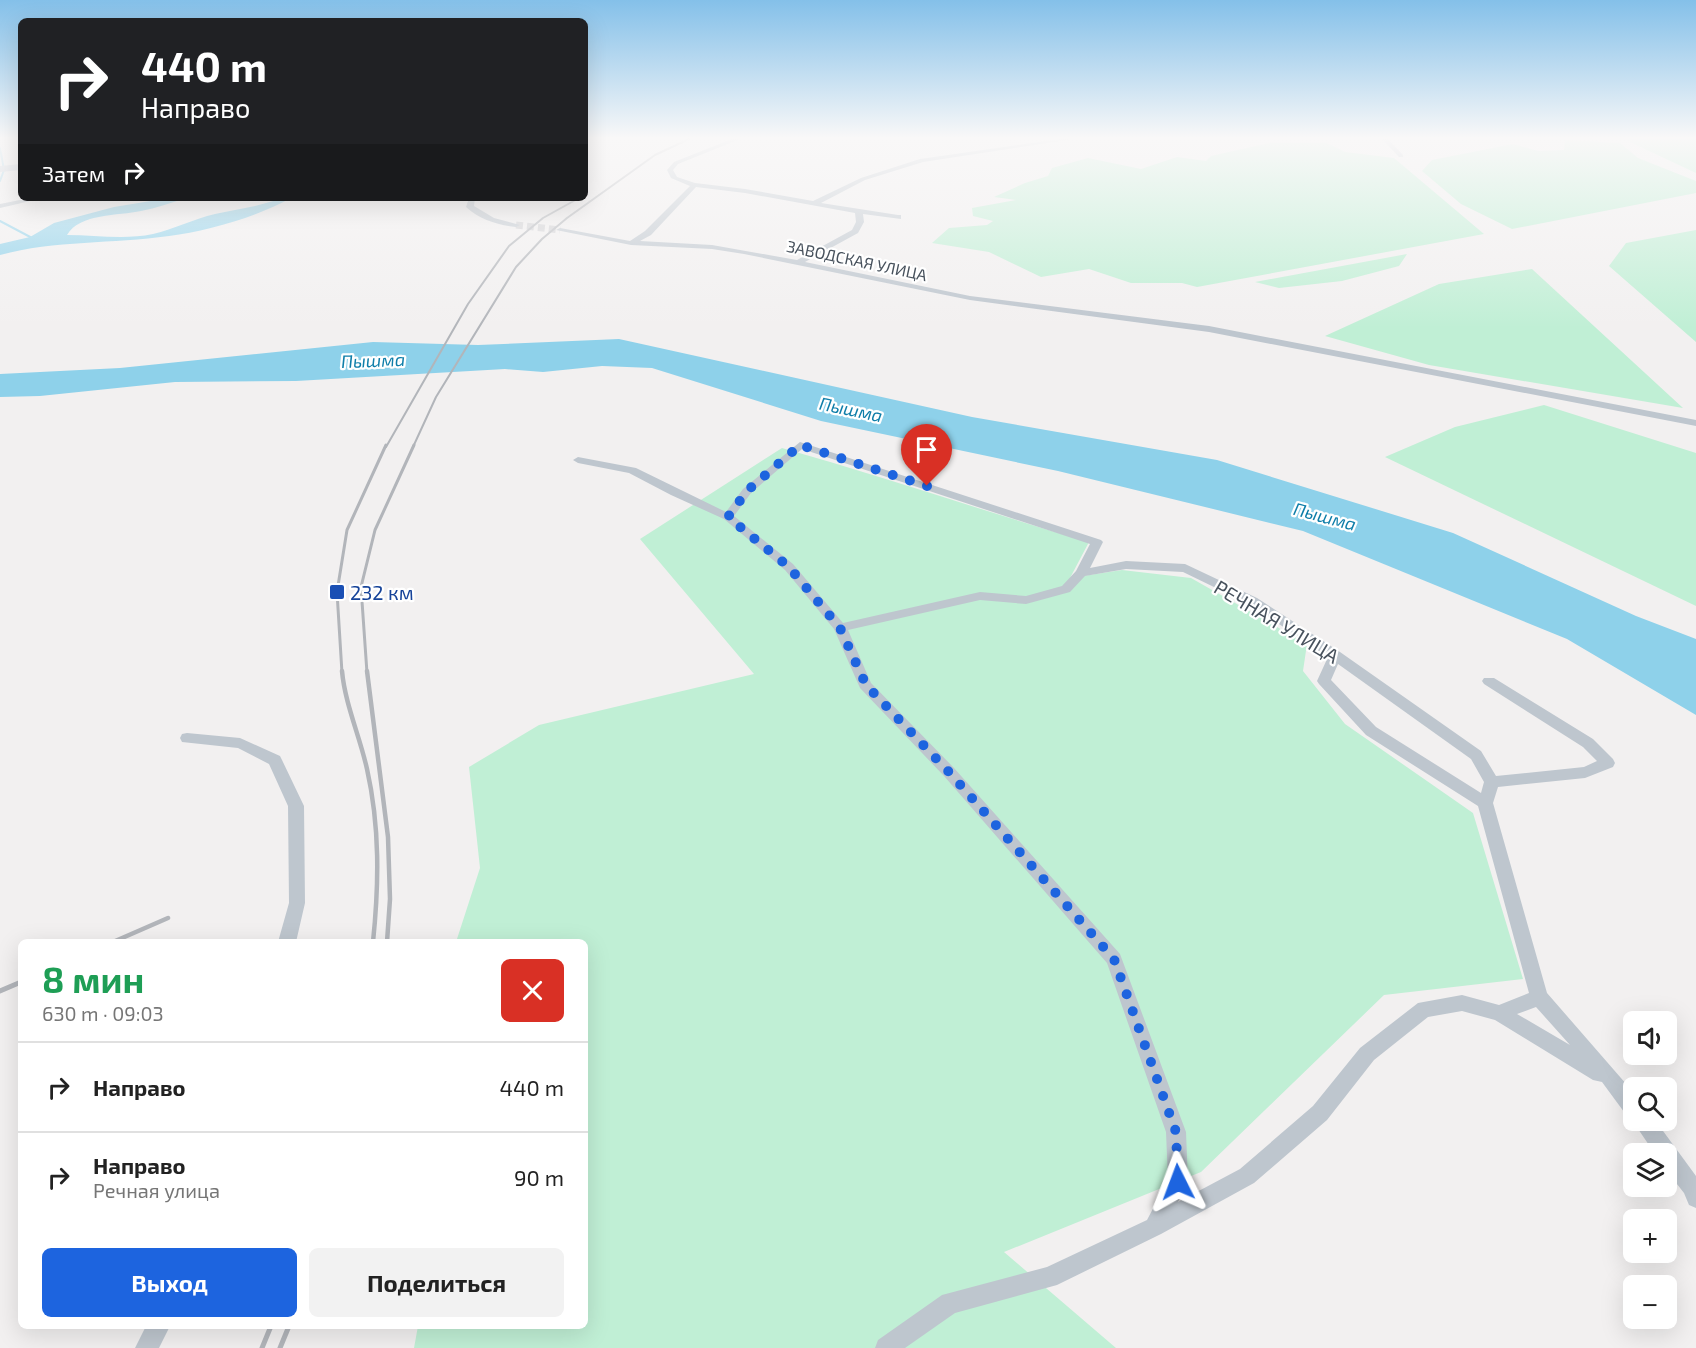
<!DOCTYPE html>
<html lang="ru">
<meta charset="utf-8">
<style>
body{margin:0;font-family:"Exo 2",sans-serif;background:#f2f2f2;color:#222;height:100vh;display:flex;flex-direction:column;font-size:22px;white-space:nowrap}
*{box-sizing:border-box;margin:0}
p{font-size:20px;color:#767676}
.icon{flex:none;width:33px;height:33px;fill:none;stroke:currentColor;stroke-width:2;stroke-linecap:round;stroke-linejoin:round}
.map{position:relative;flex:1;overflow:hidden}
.panel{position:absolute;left:18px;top:939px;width:570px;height:390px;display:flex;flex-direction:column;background:#fff;border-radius:9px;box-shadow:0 6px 24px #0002}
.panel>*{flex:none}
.top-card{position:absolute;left:18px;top:18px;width:570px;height:183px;border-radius:9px;box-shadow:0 6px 24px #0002;background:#202124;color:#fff;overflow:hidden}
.buttons{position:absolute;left:1623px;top:1011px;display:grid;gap:12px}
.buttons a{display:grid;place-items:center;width:54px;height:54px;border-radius:9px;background:#fff;box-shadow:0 6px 24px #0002;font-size:30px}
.pin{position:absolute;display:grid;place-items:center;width:51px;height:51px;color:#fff;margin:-62px -26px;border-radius:50% 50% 50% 0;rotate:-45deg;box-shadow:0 0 6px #0007}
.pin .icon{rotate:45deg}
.me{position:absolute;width:66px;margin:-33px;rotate:357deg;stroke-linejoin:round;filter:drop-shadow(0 0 4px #0008)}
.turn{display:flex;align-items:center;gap:21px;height:126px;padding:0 24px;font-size:27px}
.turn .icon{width:78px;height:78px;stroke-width:2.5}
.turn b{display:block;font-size:42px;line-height:51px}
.then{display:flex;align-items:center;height:57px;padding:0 24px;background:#0003;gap:12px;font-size:22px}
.round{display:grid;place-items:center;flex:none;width:63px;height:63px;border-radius:9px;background:#f2f2f2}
.headline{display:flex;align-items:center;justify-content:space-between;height:102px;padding:0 24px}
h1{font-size:36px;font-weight:700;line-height:45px;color:#1e9e55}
.primary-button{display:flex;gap:12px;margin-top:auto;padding:12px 24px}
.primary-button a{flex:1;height:69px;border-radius:9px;background:#1d64df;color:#fff;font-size:24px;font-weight:700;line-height:69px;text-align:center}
.primary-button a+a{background:#f2f2f2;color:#222}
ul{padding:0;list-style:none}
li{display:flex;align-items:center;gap:18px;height:90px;padding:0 24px;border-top:2px solid #e0e0e0}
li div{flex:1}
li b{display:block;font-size:22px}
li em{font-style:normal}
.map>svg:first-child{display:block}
</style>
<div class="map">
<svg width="1696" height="1348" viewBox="0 0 1696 1348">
<rect width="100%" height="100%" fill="#f2f0f0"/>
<path fill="#c0efd5" d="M1631 139H1696V173L1630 142Z
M1565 140 1620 143 1638 158 1696 181V193L1512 229 1461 204 1422 171 1432 160 1513 144 1538 151 1564 150Z
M1269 143H1327L1345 152 1394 158 1484 234 1197 287 1182 283H1131L1089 269 1041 277 989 252 932 243 949 228 987 225 993 221 973 216 972 208 1016 200 994 197 1025 183 1048 176 1052 168 1088 158 1141 169 1177 157 1206 161 1211 156Z
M1696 230V342L1609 266 1626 243Z
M1407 254 1399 266 1342 281 1279 288 1255 282Z
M1532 269 1683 408 1429 365 1325 336 1439 284Z
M1544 405 1696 453V606L1385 457 1455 427Z
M782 448C885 477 986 512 1089 542L1070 578 1122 570 1191 578 1307 644 1303 671 1345 724 1473 813 1523 979 1384 995 1201 1172 1004 1252 1116 1348H414L418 1326H585V942H456L480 868 469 767 539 725 754 674 640 539Z"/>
<path fill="#8ed1ea" d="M169 198H186C171 203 156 208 141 211 118 216 80 213 67 235 95 235 125 240 153 234 174 229 194 219 215 214 228 211 242 209 255 206 268 203 278 198 291 198 257 217 207 231 169 236 113 244 55 240 0 255V244L30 237 54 223 114 207Z
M619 339 972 417 1217 460 1453 533 1636 616 1696 639V715L1567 639 1303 531 1058 471 821 421 652 368 602 366 543 372 505 369 296 381 175 382 40 396 0 397V374L120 368 373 342 478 345Z"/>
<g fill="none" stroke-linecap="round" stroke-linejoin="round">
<path stroke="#8ed1ea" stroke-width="2" d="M0 148 4 170 0 181
M0 221 34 239"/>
<path stroke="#d0d0d3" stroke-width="7" stroke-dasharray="7 4" stroke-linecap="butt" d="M516 225 560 230"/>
<path fill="#bec6ce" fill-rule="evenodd" d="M732 139H740L678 164 673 170 677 177 695 183 745 189 813 201 861 178 920 159 1059 139H1074L923 162 865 180 821 203 898 215H901V219L863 214 864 222 858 233 805 262 970 296 1209 326 1696 420V426L1209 332 970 300 744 254 712 249 631 245 556 230 560 228 630 241 645 231 690 186 671 178 667 170 674 162ZM696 187 745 193 855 213 856 222 852 230 797 260 712 245 640 241 651 235Z
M1382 139H1388L1403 155V157H1399Z
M30 198H43L0 208V204Z
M469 198H475L474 206 494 218 520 225 516 227C498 225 480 220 466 207Z
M800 442 1101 540 1103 542 1090 568 1126 561 1185 564 1257 598 1340 652 1481 751 1496 776 1584 767 1597 761 1583 747 1484 684 1482 681 1484 678H1494L1593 739 1613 759 1615 763 1613 767 1585 778 1498 787 1493 803 1547 993 1634 1093V1120H1655L1696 1176V1208L1689 1205 1684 1193 1666 1170V1154H1655L1632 1120 1633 1118 1627 1116 1602 1082 1593 1080 1495 1020 1462 1011 1428 1017 1374 1060 1327 1120 1254 1183 1161 1234 1057 1285 955 1313 905 1348H875L878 1340 942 1295 1047 1267 1147 1220 1168 1180 1166 1132 1107 963 944 776 860 688 834 629 785 570 724 519 671 495 629 473 578 463 573 460 578 457 636 468 726 512 743 489ZM802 449 1090 544 1076 571 1062 586 1026 596 980 592 843 623 793 564 734 516 751 493ZM1126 569 1183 572 1249 604 1328 657 1317 681 1319 684 1366 735 1478 806 1529 993 1499 1005 1462 995 1418 1003 1360 1048 1313 1106 1240 1169 1178 1202 1188 1182 1186 1132 1120 954 954 768 871 683 848 630 980 600 1026 604 1070 592 1085 576ZM1338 664 1471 759 1484 782 1481 793 1376 727 1331 680ZM1536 1007 1570 1045 1517 1014Z
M187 733 240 738 280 756 282 760 304 806 305 903 296 942H278L289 903 288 806 269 764 238 748 182 742 180 738 182 734Z
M146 1326H170L159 1348H135Z"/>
<path fill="#c1cad6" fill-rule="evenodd" d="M21 164V170L0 172V166Z"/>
<path stroke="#b2b5ba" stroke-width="2" d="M386 447 468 304 509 246 543 218 579 198
M413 447 436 397 516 267 542 239 567 218 655 155 689 139"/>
<path stroke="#b2b5ba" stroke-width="3" d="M342 673 337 592 347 530 386 445
M367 673 361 587 375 530 414 445"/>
<path stroke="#b2b5ba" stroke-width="4.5" d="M342 671C345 704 360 737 367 769 380 827 379 884 373 942
M367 671 388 837 390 899 387 942
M113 942 168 918"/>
<path stroke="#b2b5ba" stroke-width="5" d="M0 991 21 982
M262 1348 271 1326
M280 1348 289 1326"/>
</g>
<linearGradient id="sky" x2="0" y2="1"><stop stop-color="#84c0e9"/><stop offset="0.42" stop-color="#f9f8f8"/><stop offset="1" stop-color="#f9f8f8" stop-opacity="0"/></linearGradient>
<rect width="1696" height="328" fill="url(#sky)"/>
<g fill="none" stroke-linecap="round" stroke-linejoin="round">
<path stroke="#1d64df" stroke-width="10" stroke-dasharray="0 18" d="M927 486 800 445 747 491 728 517 789 567 840 628 866 685 949 772 1114 959 1176 1132 1178 1182"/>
</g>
<rect fill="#1a4fb4" stroke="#fff" stroke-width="2" x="329" y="584" width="16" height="16" rx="3"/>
<g text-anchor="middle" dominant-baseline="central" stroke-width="4.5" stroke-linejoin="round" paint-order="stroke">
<g font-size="16" fill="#48525d" stroke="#fff">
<text transform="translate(857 260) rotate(12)">ЗАВОДСКАЯ УЛИЦА</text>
</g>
<g font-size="18" font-style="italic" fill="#0f7ea9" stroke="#fff">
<text transform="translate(373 360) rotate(-2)">Пышма</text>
<text transform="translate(851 409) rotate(12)">Пышма</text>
<text transform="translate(1325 516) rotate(15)">Пышма</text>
</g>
<g font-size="20" fill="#164399" stroke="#fff" text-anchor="start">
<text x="350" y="592">232 км</text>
</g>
<g font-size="20" fill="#48525d" stroke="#fff">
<text transform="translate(1277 621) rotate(31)">РЕЧНАЯ УЛИЦА</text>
</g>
</g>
</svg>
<div class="buttons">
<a><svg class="icon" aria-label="sound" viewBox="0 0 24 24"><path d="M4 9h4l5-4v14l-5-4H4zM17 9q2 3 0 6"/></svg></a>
<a><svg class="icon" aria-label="search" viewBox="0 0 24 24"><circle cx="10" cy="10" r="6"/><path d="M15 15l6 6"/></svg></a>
<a><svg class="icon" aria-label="layers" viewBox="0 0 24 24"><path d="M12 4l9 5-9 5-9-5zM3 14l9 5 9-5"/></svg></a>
<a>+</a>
<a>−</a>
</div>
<div class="pin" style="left:927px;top:486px;background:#d93025"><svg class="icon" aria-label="arrive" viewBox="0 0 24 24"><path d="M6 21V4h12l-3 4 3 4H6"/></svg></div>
<svg class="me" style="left:1178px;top:1182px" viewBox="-20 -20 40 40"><path d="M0-17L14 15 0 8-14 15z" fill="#1d64df" stroke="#fff" stroke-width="4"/></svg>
<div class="top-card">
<div class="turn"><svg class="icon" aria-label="right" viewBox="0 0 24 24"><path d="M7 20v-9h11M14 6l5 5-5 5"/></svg><div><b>440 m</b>Направо</div></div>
<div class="then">Затем<svg class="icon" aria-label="right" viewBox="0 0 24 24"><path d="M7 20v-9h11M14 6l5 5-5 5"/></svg></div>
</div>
<section class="panel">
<div class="headline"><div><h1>8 мин</h1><p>630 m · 09:03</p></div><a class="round" style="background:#d93025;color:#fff"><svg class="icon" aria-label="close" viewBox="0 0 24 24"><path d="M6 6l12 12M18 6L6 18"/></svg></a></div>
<ul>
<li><svg class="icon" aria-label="right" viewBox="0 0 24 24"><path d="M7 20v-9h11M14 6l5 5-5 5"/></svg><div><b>Направо</b></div><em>440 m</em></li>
<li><svg class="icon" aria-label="right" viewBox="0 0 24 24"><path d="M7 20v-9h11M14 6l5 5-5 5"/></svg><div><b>Направо</b><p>Речная улица</p></div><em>90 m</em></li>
</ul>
<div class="primary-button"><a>Выход</a><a>Поделиться</a></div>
</section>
</div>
